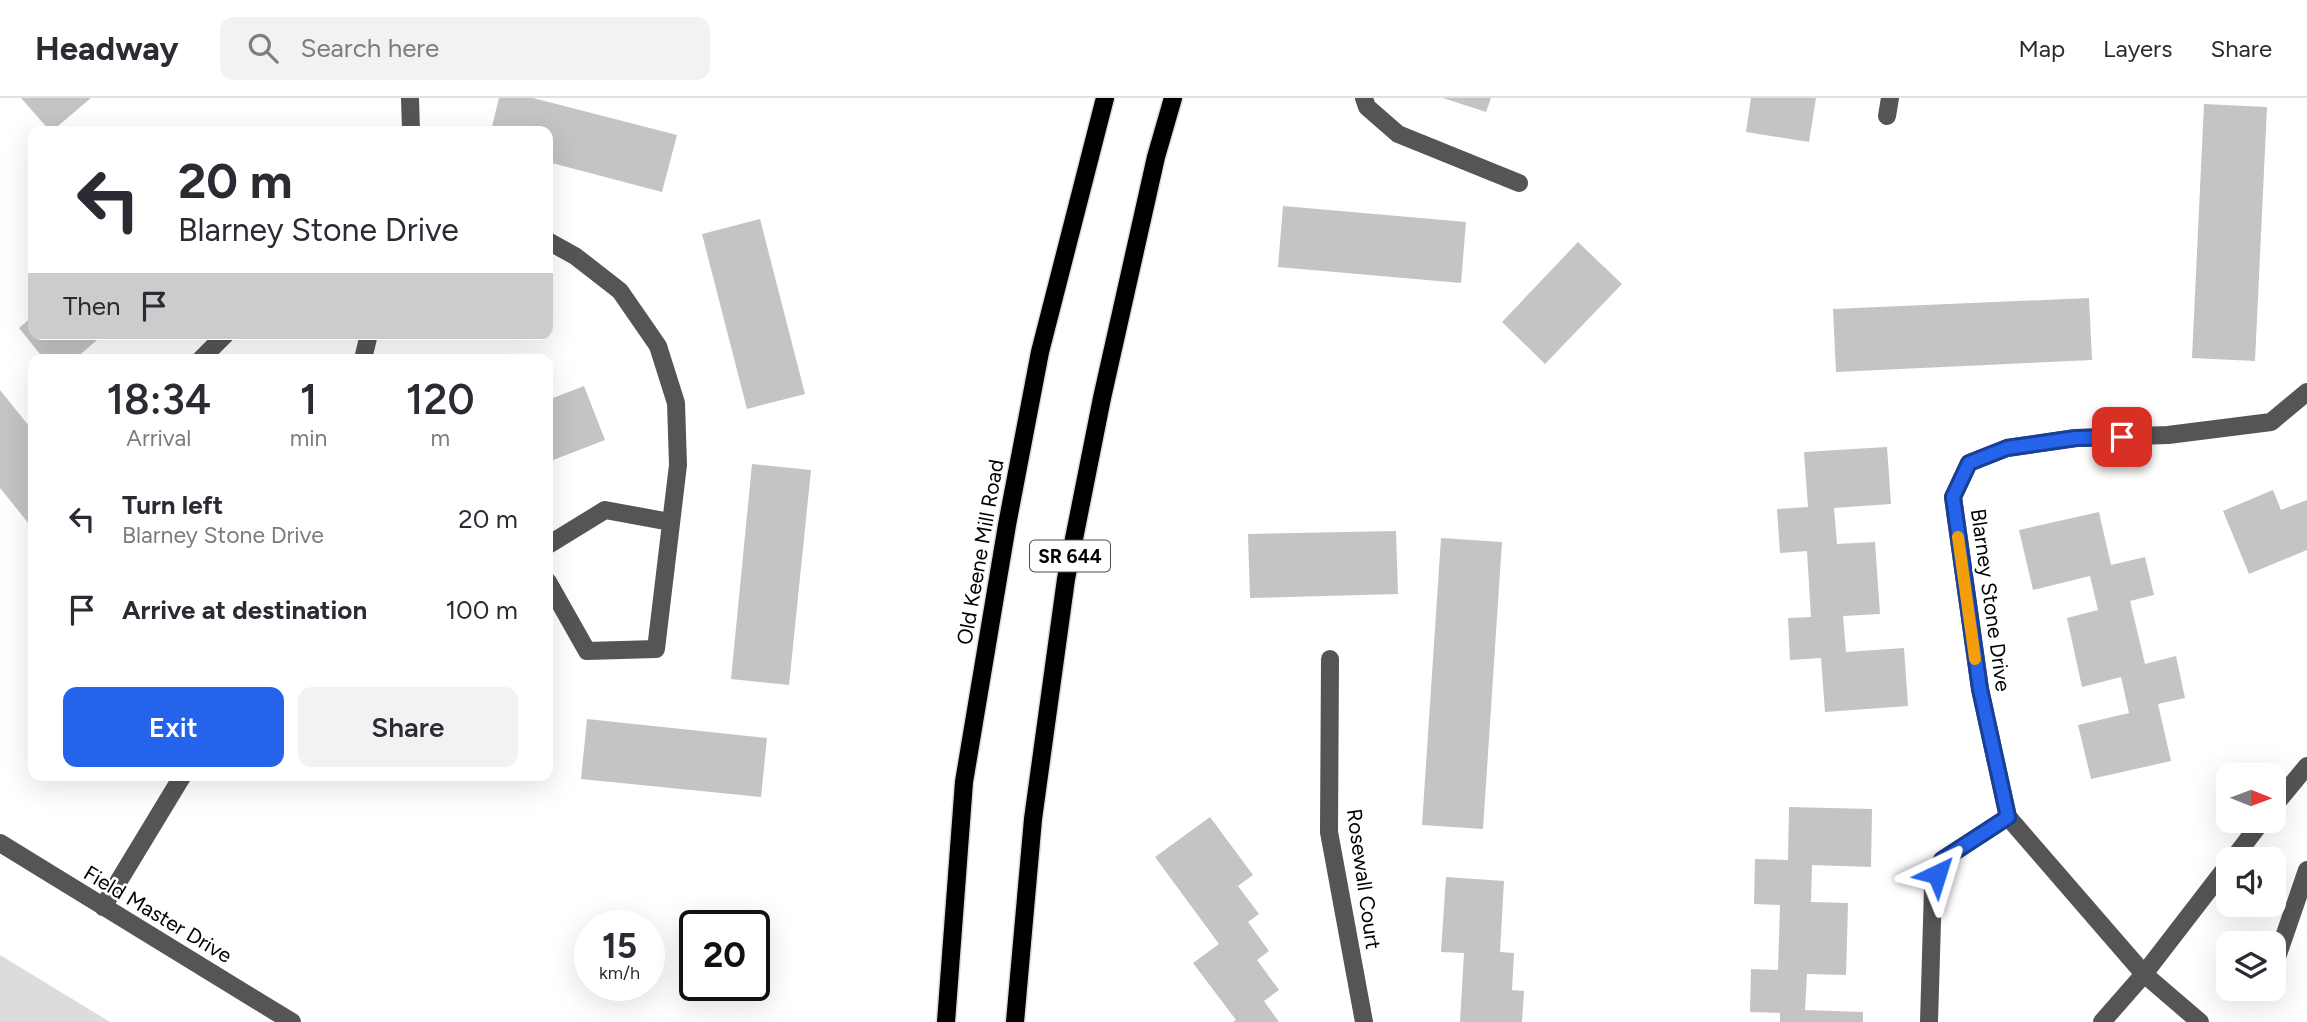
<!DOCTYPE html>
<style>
body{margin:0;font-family:Figtree,sans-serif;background:#f2f2f3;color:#2b2b33;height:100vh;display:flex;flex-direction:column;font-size:26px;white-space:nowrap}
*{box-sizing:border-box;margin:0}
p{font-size:23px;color:#7c7c81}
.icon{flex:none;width:38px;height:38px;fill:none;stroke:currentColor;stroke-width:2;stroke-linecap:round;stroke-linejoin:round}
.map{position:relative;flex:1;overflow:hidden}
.sheet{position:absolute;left:28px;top:256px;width:525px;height:427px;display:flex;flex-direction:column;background:#fff;border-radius:14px;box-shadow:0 7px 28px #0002}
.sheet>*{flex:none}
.top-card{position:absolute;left:28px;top:28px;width:525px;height:214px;border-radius:14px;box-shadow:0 7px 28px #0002;background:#fff;color:#2b2b33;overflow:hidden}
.needle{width:46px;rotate:91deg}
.tools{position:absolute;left:2216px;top:665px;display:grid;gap:14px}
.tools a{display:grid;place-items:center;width:70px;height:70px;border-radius:14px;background:#fff;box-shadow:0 7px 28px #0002;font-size:35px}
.speed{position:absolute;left:574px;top:812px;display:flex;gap:14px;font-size:35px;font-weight:700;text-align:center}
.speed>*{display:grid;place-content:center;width:91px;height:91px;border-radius:50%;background:#fff;box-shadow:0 7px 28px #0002;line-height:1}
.speed small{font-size:18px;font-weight:400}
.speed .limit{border:4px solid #111;border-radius:10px;background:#fff;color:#111}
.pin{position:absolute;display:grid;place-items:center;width:60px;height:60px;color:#fff;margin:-30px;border-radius:14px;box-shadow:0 4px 10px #0006}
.me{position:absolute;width:77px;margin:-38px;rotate:41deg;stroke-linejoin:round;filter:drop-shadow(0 0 5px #0008)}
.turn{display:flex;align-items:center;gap:24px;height:147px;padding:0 35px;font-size:32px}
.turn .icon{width:91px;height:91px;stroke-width:2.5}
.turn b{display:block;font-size:49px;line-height:60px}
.then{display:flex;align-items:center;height:66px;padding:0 35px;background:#0003;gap:14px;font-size:26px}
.eta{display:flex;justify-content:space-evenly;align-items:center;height:119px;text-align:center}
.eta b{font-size:42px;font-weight:600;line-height:49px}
.button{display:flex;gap:14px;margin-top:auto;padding:14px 35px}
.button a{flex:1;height:80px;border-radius:14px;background:#2563eb;color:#fff;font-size:28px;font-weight:600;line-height:80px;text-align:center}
.button a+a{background:#f2f2f3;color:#2b2b33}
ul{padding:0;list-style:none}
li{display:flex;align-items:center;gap:21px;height:91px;padding:0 35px}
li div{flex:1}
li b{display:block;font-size:26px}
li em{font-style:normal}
header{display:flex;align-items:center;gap:42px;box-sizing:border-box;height:98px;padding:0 35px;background:#fff;border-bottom:2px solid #e1e1e2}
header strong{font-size:33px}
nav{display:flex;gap:38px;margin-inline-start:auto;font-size:24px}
.search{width:490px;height:63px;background:#f2f2f3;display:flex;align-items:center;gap:18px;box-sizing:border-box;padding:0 24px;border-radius:14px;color:#7c7c81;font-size:26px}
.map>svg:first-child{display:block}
</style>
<header>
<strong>Headway</strong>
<div class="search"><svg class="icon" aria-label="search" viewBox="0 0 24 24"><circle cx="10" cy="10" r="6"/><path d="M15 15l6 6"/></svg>Search here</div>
<nav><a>Map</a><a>Layers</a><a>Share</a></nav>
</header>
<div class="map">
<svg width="2307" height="924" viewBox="0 0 2307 924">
<rect width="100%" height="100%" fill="#fff"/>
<path fill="#dcdcdc" d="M0 857 110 924H0Z"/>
<path fill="#c4c4c4" d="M21 0H91L52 33H50Z
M499 0H533L677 37 662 94 548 64V33H491Z
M1443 0H1491L1486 14Z
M1751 0H1816L1809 44 1746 34Z
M2204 6 2267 9 2255 263 2192 260Z
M1283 108 1466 124 1461 185 1278 169Z
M760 121 805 296 747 311 702 136Z
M1578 144 1622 186 1545 266 1502 224Z
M2089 200 2092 262 1836 274 1833 211Z
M33 218V236H104L75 261H44L19 230Z
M584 288 605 342 548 364V302Z
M0 292 33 333V431L0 390Z
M1887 349 1891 406 1834 410 1837 446 1875 444 1880 516 1843 518 1846 554 1904 550 1908 608 1825 614 1821 560 1790 562 1788 520 1811 519 1807 453 1780 455 1777 411 1808 409 1804 354Z
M752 366 811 372 789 587 731 581Z
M2273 392 2281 412 2307 402V452L2249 476 2223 413Z
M2099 414 2111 467 2145 459 2154 497 2130 503 2145 566 2176 558 2185 600 2158 606 2171 663 2091 681 2078 627 2129 615 2121 579 2082 589 2067 520 2098 512 2090 478 2033 492 2019 432Z
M1396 433 1398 496 1250 500 1248 436Z
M1441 440 1502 444 1483 731 1422 727Z
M587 621 767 640 761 699 581 681Z
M1789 709 1872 711 1871 769 1812 767 1811 804 1848 805 1846 877 1807 876 1805 912 1863 914V924H1780V915L1750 914 1751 871 1778 872 1780 807 1754 806 1755 761 1788 762Z
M1210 719 1253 777 1238 788 1259 816 1248 824 1269 853 1257 862 1279 892 1264 903 1279 924H1233L1236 922 1193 865 1219 846 1155 759Z
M1446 779 1504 783 1500 854 1514 855 1512 892 1524 893 1522 924H1460L1464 855 1441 854Z"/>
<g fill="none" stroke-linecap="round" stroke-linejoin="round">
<defs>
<path id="major" d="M946 924 964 684 1007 427 1040 254 1105 0
M1015 924 1033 721 1066 481 1102 300 1156 59 1173 0"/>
</defs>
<use href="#major" stroke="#dbdbdb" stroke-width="21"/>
<path stroke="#555" stroke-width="18" d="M410 0 411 33
M1364 0 1367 9 1398 36 1519 85
M1887 18 1890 0
M548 143 575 158 620 193 658 248 676 305 678 367 656 551 587 553 548 484
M201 261 226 236
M363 261 369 236
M548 447 605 412 670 424
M1330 561 1329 734 1364 924
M2273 709 2307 668
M0 745 292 924
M2233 761 2262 723
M103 809 183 677
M2274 868 2307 772
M1929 924 1933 790 1942 762 2008 719
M2102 924 2144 876 2228 767
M2200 924 2144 876 2008 719 1980 591 1953 399 1969 365 2007 350 2076 340 2168 337 2271 324 2307 294"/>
<use href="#major" stroke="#000" stroke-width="18"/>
</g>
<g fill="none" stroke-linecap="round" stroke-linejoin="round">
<defs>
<path id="route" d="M1937 776 1942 762 2008 719 1980 591 1953 399 1969 365 2007 350 2076 340 2122 339"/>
</defs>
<use href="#route" stroke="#184099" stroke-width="18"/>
<use href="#route" stroke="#2563eb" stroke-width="12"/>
<path stroke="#f59e0b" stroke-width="12" d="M1958 439 1975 561"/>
</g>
<g text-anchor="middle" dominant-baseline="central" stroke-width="5" stroke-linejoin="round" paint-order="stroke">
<rect fill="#fff" stroke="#4c4c4c" stroke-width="2" x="1030" y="442.5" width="80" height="31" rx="5"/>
<g font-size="19" font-weight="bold" fill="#000">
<text x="1070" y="458">SR 644</text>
</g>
<g font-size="21" fill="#000" stroke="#fff">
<text transform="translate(980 454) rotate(-80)">Old Keene Mill Road</text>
<text transform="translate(1991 502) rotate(82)">Blarney Stone Drive</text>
<text transform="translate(1364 781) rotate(82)">Rosewall Court</text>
<text transform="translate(158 816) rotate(31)">Field Master Drive</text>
</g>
</g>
</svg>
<div class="tools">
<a><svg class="needle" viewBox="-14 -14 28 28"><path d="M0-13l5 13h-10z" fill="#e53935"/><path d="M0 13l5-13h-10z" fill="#7c7c81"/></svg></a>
<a><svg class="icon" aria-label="sound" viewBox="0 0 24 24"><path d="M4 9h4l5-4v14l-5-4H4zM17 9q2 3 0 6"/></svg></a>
<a><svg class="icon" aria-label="layers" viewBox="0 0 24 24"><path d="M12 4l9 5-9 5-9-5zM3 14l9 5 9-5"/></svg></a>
</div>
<div class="speed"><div>15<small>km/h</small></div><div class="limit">20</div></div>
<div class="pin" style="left:2122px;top:339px;background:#d93025"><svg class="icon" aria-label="arrive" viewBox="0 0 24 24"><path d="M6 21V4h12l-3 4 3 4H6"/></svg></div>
<svg class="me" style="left:1937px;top:776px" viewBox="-20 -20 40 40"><path d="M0-17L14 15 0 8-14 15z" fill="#2563eb" stroke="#fff" stroke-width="4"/></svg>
<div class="top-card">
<div class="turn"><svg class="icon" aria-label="left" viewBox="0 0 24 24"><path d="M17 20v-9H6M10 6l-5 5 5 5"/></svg><div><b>20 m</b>Blarney Stone Drive</div></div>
<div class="then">Then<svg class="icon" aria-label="arrive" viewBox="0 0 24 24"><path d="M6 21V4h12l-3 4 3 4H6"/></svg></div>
</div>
<section class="sheet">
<div class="eta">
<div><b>18:34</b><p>Arrival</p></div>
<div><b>1</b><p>min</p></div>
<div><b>120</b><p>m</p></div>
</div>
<ul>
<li><svg class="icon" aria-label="left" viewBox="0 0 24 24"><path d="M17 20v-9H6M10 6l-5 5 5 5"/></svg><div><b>Turn left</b><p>Blarney Stone Drive</p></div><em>20 m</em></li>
<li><svg class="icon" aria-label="arrive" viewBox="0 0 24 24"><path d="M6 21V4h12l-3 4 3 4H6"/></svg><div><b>Arrive at destination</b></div><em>100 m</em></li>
</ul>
<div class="button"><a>Exit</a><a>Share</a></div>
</section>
</div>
